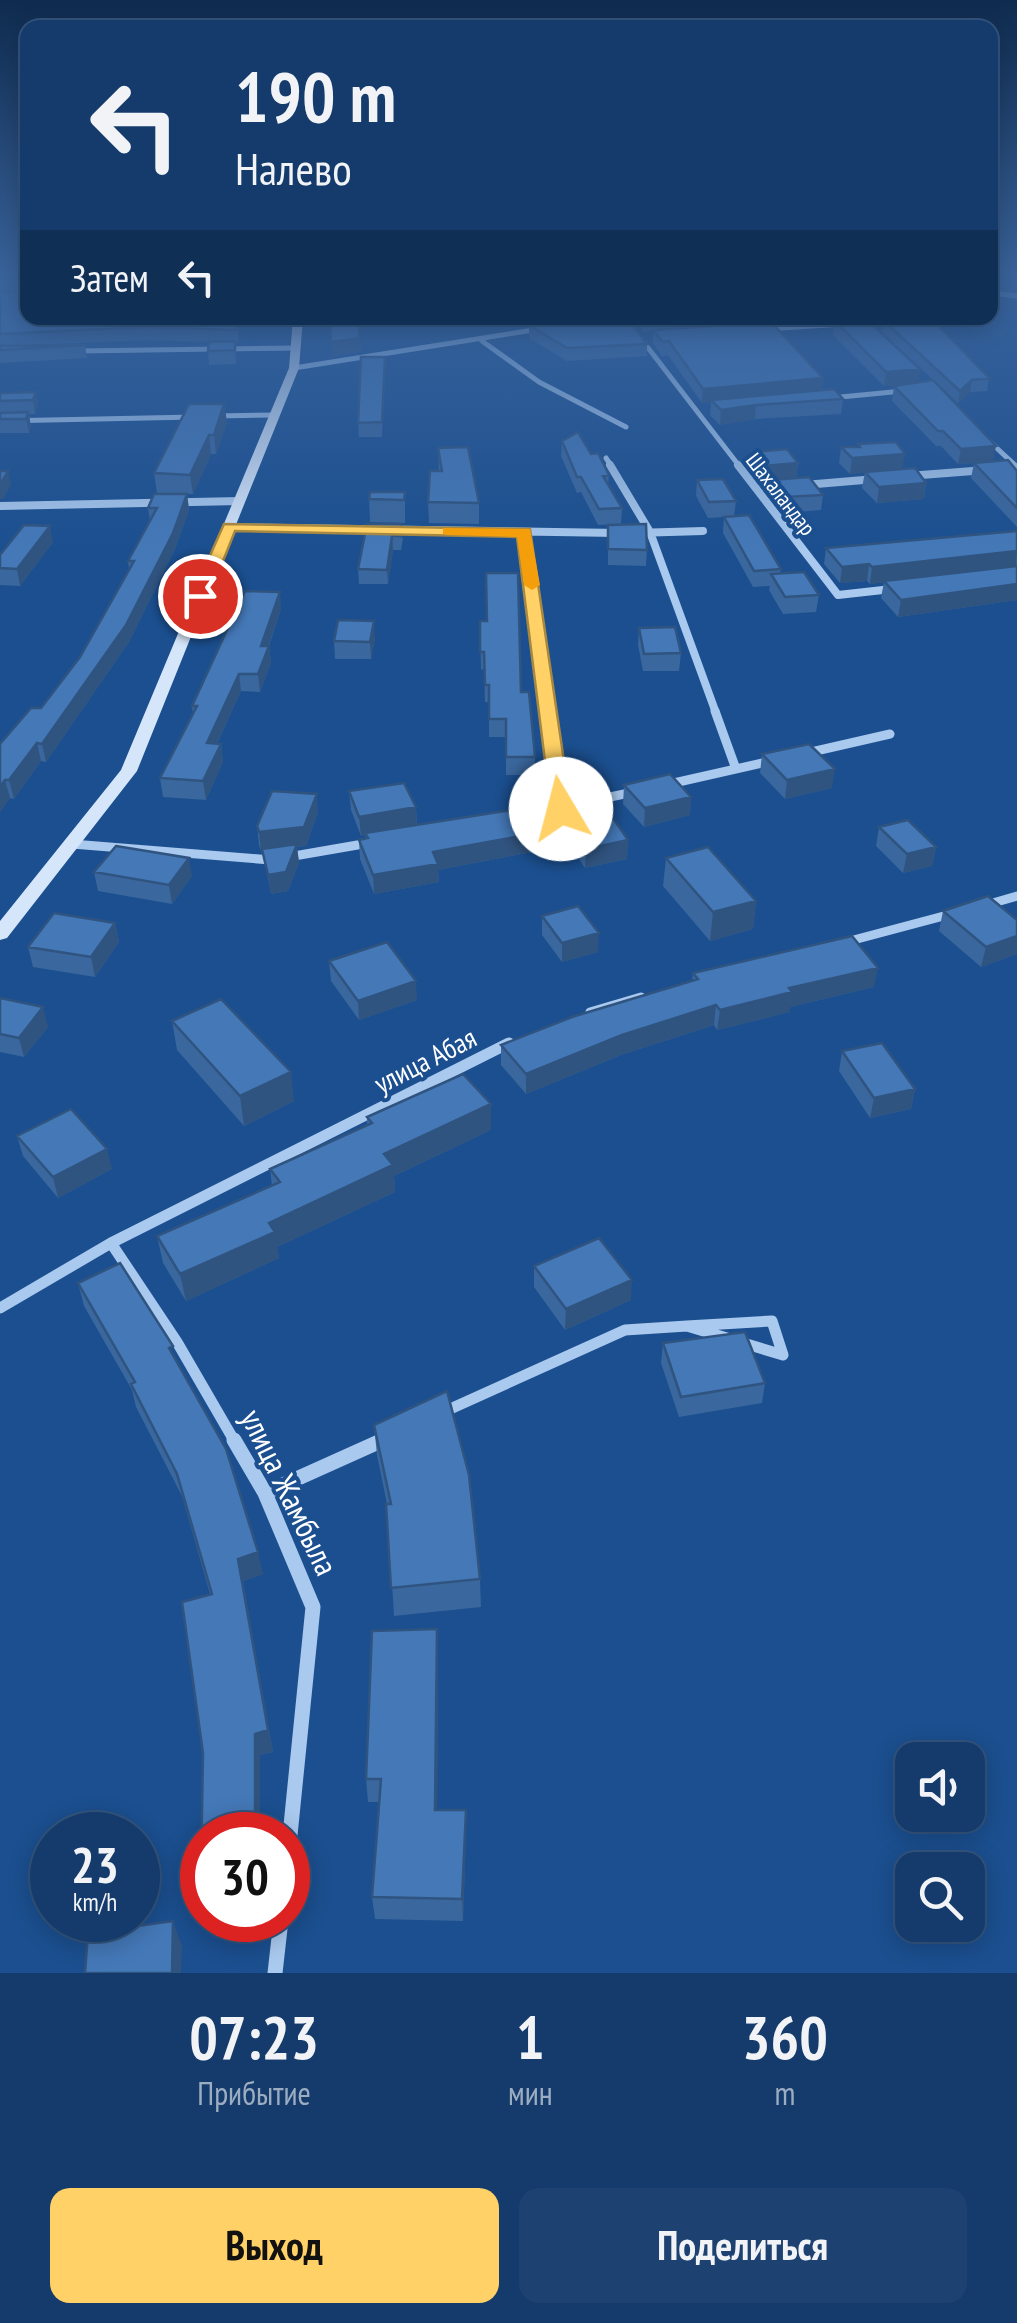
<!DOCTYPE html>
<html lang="ru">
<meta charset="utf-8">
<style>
body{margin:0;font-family:"PT Sans Narrow",sans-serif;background:#1d4271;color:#f1f3f6;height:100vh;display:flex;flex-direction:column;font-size:38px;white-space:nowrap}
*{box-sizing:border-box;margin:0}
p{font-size:32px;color:#9dadc1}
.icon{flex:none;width:55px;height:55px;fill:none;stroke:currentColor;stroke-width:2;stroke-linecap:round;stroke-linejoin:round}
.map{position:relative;height:1973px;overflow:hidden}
.side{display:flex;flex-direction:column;background:#143b6b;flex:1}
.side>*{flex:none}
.top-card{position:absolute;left:20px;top:20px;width:978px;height:305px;border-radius:20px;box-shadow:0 5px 25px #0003,0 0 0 2px #33557e;background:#143b6b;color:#f1f3f6;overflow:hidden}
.buttons{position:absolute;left:895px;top:1742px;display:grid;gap:20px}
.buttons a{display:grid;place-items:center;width:90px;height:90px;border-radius:20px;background:#143b6b;box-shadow:0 5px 25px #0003,0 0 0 2px #33557e;font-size:50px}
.speed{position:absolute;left:30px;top:1812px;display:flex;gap:20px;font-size:50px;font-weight:700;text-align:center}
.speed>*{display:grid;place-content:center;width:130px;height:130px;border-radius:50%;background:#143b6b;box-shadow:0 5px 25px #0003,0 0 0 2px #33557e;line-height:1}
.speed small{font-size:25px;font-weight:400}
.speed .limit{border:15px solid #d22;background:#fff;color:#111}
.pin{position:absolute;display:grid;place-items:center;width:85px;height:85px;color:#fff;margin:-42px;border:5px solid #fff;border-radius:50%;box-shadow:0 2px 10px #0007}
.me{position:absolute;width:110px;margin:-55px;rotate:352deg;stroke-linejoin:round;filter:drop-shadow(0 0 8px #0008)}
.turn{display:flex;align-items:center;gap:35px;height:210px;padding:0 50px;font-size:45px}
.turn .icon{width:130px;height:130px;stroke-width:2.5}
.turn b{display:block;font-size:70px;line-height:85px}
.then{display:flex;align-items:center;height:95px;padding:0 50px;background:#0003;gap:20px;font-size:38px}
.eta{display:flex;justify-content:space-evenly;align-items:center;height:170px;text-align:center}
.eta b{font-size:60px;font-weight:600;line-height:70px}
.cta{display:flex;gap:20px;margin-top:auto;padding:20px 50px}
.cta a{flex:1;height:115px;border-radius:20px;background:#ffd166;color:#111;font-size:40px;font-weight:600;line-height:115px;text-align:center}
.cta a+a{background:#1d4271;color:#f1f3f6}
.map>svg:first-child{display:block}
</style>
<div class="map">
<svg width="1017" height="1973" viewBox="0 0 1017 1973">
<rect width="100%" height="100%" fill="#1b4f8f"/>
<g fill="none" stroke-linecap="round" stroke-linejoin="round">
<path stroke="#a9c9ee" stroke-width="5" d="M990 293 1017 296
M625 318 740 467
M766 329 844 324
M482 341 539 382 626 427
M77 351 296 348
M294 368 540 329
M830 398 903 391
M216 416 275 415
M0 421 194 417
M989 441 1017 467
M606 458 612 467"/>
<path stroke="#a9c9ee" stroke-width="8" d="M610 465 650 532 716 713
M738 465 838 595 892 589
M908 476 986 470
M804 485 876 479
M0 506 240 501
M229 527 618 533
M525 533 549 713
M635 533 703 531"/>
<path stroke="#a9c9ee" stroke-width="9" d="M548 711 561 809
M715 711 736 769
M807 753 890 734
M665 785 771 761
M509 818 634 792
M72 844 271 860 369 843
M986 905 1017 896
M846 942 955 913
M590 1012 641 997"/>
<path stroke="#a9c9ee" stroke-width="11" d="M111 1243 177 1342 235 1442
M0 1308 111 1243 509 1043
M772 1321 783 1355 687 1326Z
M439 1414 625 1330 687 1326
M377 1442 387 1438"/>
<path stroke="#a9c9ee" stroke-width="15" d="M234 1440 265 1493 313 1607 288 1855
M265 1493 383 1440
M275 1973 281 1920"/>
<path fill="#d6e6fa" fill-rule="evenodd" d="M293 318H303L299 368 137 771 7 938 0 940V921L121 770 289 368Z"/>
</g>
<path fill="#3a679d" d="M0 276H28V318H239L238 343H235L236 364 209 365 208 351 211 342 148 340 27 345H85L87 358 0 363Z
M637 318H761L760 323 823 378 821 390 843 399 841 414 755 419 720 425 710 415 711 402 702 403 668 355 662 356 653 343V331L643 332 637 323Z
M835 321 920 369 918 382 993 461 1017 471V527L971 478 974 463 958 464 941 446H936L892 401 894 386 909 384 884 386 833 335Z
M884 321 989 378 987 391 970 392 958 403 882 332Z
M529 325 647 344V356L567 361 529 338Z
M385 357 382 437H359L358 423Z
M36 392 38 406 35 414H29L31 427 29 433H0V393Z
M224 404 227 422 216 454H211L193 494H187L189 510 175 549 129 642 46 762 41 761 14 799 10 798 0 812V744L41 708 80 657 129 569 128 561 150 521 148 508 178 494 157 493 154 473Z
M562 441 591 454 609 475 608 484 622 508 621 524 598 525 581 492 577 493 561 456Z
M858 444 926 483 924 499 877 503 862 488 865 472 850 474 839 463 841 447H858Z
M438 448 479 503V524L429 523 428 502 439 471Z
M752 452 798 463 796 478 823 495 821 510 784 513 771 495 772 480 760 481 750 467Z
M697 480 736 501 734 516 781 569 780 573 819 595 816 612 783 614 769 590 770 586 753 587 723 533 724 517 708 518 696 496Z
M405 492V523L370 522 369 499Z
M367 524 403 538 401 550H393L388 584H359L358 569Z
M608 525 647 550 646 566 608 565Z
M1017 531V600L898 617 881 598 884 582 870 584 867 581 840 583 824 564 826 548Z
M53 542 20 586 0 585V555Z
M281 609 269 646 271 663 260 692 241 691 217 744H221L223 762 206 800 163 797 160 778 193 714 192 706Z
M480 621 521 692 535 757V775H506V737H489V702H485L484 669 481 670Z
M639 628 681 653 679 671H643L638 645Z
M375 638 371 659H335L334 641Z
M762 754 832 788 785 799 760 773Z
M624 785 691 797 690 815 644 827 623 804Z
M349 791 416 807 417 825 532 852 438 870 439 882 374 894 360 859 359 840 366 839 365 835 361 836 351 810Z
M318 812 306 846 297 847 299 863 288 891 271 894 263 851H261L259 845 257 826Z
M571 827 628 840 627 859 585 868 570 846Z
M879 827 936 847 932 866 903 873 876 846Z
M666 858 756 901 753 929 710 941 663 886Z
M94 872 192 876 172 904 98 891Z
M943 911 1017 920V954L981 967 939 931Z
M542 916 598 952 562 962 542 935Z
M115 923 119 942 95 977 33 967 28 947Z
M329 961 417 1000 359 1020 331 981Z
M693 973 874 987 790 1007V1012L717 1030 714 1025 621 1055 526 1094 501 1065V1045L692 981Z
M0 998 48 1027 24 1057 0 1052Z
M172 1021 294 1101 244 1126 177 1050Z
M842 1051 915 1089 911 1109 870 1118 839 1071Z
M367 1117 491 1130 394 1176 395 1192 277 1247 279 1258 186 1301 163 1263 157 1236 272 1186 270 1169 367 1125Z
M17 1136 112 1169 58 1198 23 1156Z
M534 1266 631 1300 565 1330 534 1287Z
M78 1283 175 1358 263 1574 243 1581 273 1752 260 1755 202 1835V1877L201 1871 210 1594 182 1496 136 1407 132 1390 84 1306Z
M663 1343 765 1383 762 1403 679 1417 661 1363Z
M374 1425 480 1579 481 1607 394 1616 387 1504 377 1455Z
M437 1629 438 1653 437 1810H466V1833L463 1921 375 1919 372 1897 379 1802H368L366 1779Z"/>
<path fill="#305480" d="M360 338 361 352 332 356 331 342Z
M920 369 918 383 884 386 886 372Z
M823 378 821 392 702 403 703 389Z
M972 380 970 392 958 403 960 391Z
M36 392 38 406 35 414 33 400Z
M224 404 227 422 216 454 214 435Z
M756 405 755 419 720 425 721 410Z
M28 412 31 427 29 433 26 419Z
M209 435 211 454 193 494 190 475Z
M996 446 993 461 958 464 961 449Z
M905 454 902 469 850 474 852 458Z
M798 463 796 478 760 481 761 466Z
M8 471 11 484 4 498 0 500V485Z
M926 483 924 499 877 503 879 487Z
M187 494 189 510 175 549 129 642 46 762 42 744Z
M50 526 53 542 20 586 17 569Z
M392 536 393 550 388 584 387 570Z
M1017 551 1016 568 870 584 872 567Z
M869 564 867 581 840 583 842 567Z
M1017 584V600L898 617 901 600Z
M280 592 281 609 266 653 269 646 271 663 260 692 258 674 261 646Z
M374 621 375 638 371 659 370 642Z
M239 674 241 691 209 761 207 743Z
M37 743 41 761 14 799 9 780Z
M221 744 223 762 206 800 203 781Z
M835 769 832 788 785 799 787 780Z
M5 780 10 798 0 812V787Z
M317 794 318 812 306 846 297 847 299 863 288 891 271 894 268 875 296 847 261 851 259 832Z
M691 797 690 815 644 827 645 808Z
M416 807 417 826 361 836 359 817Z
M532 834V852L438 870 439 882 374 894 373 875 433 852Z
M628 840 627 859 585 868 586 849Z
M936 847 932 866 903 873 907 854Z
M189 858 192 876 172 904 169 885Z
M756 901 753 929 710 941 713 912Z
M115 923 119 942 95 977 91 957Z
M599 933 598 952 562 962V943Z
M1017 936V954L981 967 986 947Z
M878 968 874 987 790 1007V1012L717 1030 720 1010 789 988Z
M416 981 417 1000 359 1020 358 1001Z
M716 1005 714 1025 621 1055 526 1094V1074L622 1035Z
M43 1007 48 1027 24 1057 19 1038Z
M291 1072 294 1101 244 1126 240 1096Z
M915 1089 911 1109 870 1118 874 1098Z
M491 1104V1130L394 1176 395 1192 277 1247 279 1258 186 1301 180 1274 384 1154Z
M107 1149 112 1169 58 1198 53 1177Z
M632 1280 631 1300 565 1330 566 1309Z
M258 1552 263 1574 243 1581 273 1752 260 1755V1835H255L238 1559Z
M437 1629 438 1653 437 1832 435 1810Z
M466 1810V1833L463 1921 462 1899Z
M173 1921 182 1946 181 1973H172Z"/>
<path fill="#4478b7" stroke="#305480" stroke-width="2.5" d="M0 276H28V280H0Z
M28 291V318H237L236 330 147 327 0 334V292Z
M330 318H358L360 338 331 342Z
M567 318H628L647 344 567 348 529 325Z
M931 318 989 378 972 380 960 391 884 321Z
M867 320 920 369 886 372 835 321Z
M771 322 823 378 703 389 669 341 663 342 653 330Z
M235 341V350L208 351 209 342Z
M85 345 0 350V346Z
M361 357H385L382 422 358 423Z
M933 380 996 446 961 449 943 431H938L894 386Z
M834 389 843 399 756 405 721 410 711 400Z
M36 392 33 400 0 401V393Z
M189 404H224L214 435H209L190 475 154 473Z
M28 412 26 419H0V413Z
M578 432 591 454 598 453 609 475 603 476 622 508 599 509 581 477H577L562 441Z
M896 442 905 454 852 458 841 447H860L858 444Z
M468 447 479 503 428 502 430 471H442L438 448Z
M787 449 798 463 761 466 752 452Z
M1008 460 1017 471V508L974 463Z
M915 468 926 483 879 487 865 472Z
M0 471H8L0 485Z
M809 477 823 495 786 497 772 480Z
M723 479 736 501 709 502 697 480Z
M370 492H405L404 500 369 499Z
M154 494H187L173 533 126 625 42 744 37 743 9 780H5L0 787V744L31 708H41L80 657 134 561H128L157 508H148Z
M749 515 781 569 754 571 724 517Z
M367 524H402L401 536H392L387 570 358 569Z
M646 524 647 550 608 549V525Z
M24 525 50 526 17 569 0 568V555Z
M1017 531V551L872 567 869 564 842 567 826 548Z
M1017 566V584L901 600 884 581Z
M804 572 819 595 785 597 771 574Z
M486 573H518L521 692H529L535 757H506V719H489V685H485L484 652H480V621H487Z
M245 591 280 592 261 646H269L258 674H239L207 743 221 744 203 781 160 778 197 706H192Z
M338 620 374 621 370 642 334 641Z
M675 627 681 653 644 654 639 628Z
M809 744 835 769 787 780 762 754Z
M670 774 691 797 645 808 624 785Z
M404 783 416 807 359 817 349 791Z
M272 791 317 794 304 827 259 832 257 826Z
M518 809 532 834 433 852 438 864 373 875 359 840 368 838 365 833Z
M613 818 628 840 586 849 571 827Z
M908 820 936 847 907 854 879 827Z
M297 844 286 872 268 875 262 849Z
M116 846 189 858 169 885 94 872Z
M708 847 756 901 713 912 666 858Z
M988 896 1017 920V936L986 947 943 911Z
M578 906 599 933 562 943 542 916Z
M54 913 115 923 91 957 28 947Z
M852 936 878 968 789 988 792 992 720 1010 716 1005 622 1035 526 1074 501 1045 572 1017 698 979 693 973Z
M387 942 416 981 358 1001 329 961Z
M0 998 43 1007 19 1038 0 1034Z
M221 999 291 1072 240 1096 172 1021Z
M882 1043 915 1089 874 1098 842 1051Z
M463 1074 491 1104 384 1154 393 1165 269 1223 275 1232 180 1274 157 1236 280 1182 270 1169 372 1123 367 1117Z
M71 1109 107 1149 53 1177 17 1136Z
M599 1238 632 1280 566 1309 534 1266Z
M120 1263 173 1346 169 1348 226 1449 258 1552 238 1559 268 1730 255 1734V1835H202V1871H201L203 1753 182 1602 212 1594 177 1474 131 1384 135 1382 78 1283Z
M745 1332 765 1383 681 1397 663 1343Z
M447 1391 469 1475 480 1579 391 1588 386 1504H391L374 1425Z
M437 1629 435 1810H466L462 1899 372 1897 381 1779H366L372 1631Z
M173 1921 172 1973H85L88 1933Z"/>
<linearGradient id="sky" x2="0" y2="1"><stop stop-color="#0f2b4f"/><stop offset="0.5" stop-color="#39639b"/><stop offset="1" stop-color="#39639b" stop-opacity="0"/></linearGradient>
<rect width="1017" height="552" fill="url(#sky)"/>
<path fill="#ffd166" stroke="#a68842" stroke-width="2.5" d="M224 524 530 529 571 809 568 813 561 815 551 809 517 537 235 531 209 596 195 600 192 596Z"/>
<path fill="#f59e0b" d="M443 528 530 529 540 585 532 590 524 585 517 537 448 535 443 534Z"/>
<g text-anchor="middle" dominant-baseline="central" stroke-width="8" stroke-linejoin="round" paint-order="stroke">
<g font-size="22" fill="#fff" stroke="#1b4f8f">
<text transform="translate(781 494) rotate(52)">Шахаландар</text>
</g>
<g font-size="28" fill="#fff" stroke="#1b4f8f">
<text transform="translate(425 1060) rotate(-27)">улица Абая</text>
</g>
<g font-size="32" fill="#fff" stroke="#1b4f8f">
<text transform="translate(290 1492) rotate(64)">улица Жамбыла</text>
</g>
</g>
</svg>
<div class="buttons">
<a><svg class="icon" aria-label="sound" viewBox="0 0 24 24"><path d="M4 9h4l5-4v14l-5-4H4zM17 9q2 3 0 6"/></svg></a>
<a><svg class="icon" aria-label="search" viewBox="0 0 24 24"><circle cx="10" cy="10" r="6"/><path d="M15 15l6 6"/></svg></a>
</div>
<div class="speed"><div>23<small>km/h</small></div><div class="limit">30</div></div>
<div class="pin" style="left:200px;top:596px;background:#d93025"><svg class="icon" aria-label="arrive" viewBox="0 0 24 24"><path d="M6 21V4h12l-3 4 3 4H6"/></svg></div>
<svg class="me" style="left:561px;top:809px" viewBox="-20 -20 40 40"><circle r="19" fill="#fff"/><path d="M0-13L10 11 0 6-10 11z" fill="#ffd166"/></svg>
<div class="top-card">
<div class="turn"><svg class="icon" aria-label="left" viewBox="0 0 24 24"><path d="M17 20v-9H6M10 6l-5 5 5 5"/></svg><div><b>190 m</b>Налево</div></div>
<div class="then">Затем<svg class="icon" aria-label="left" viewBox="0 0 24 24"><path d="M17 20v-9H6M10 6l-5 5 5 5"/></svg></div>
</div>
</div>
<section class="side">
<div class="eta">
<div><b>07:23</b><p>Прибытие</p></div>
<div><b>1</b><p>мин</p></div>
<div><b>360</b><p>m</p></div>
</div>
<div class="cta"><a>Выход</a><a>Поделиться</a></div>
</section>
